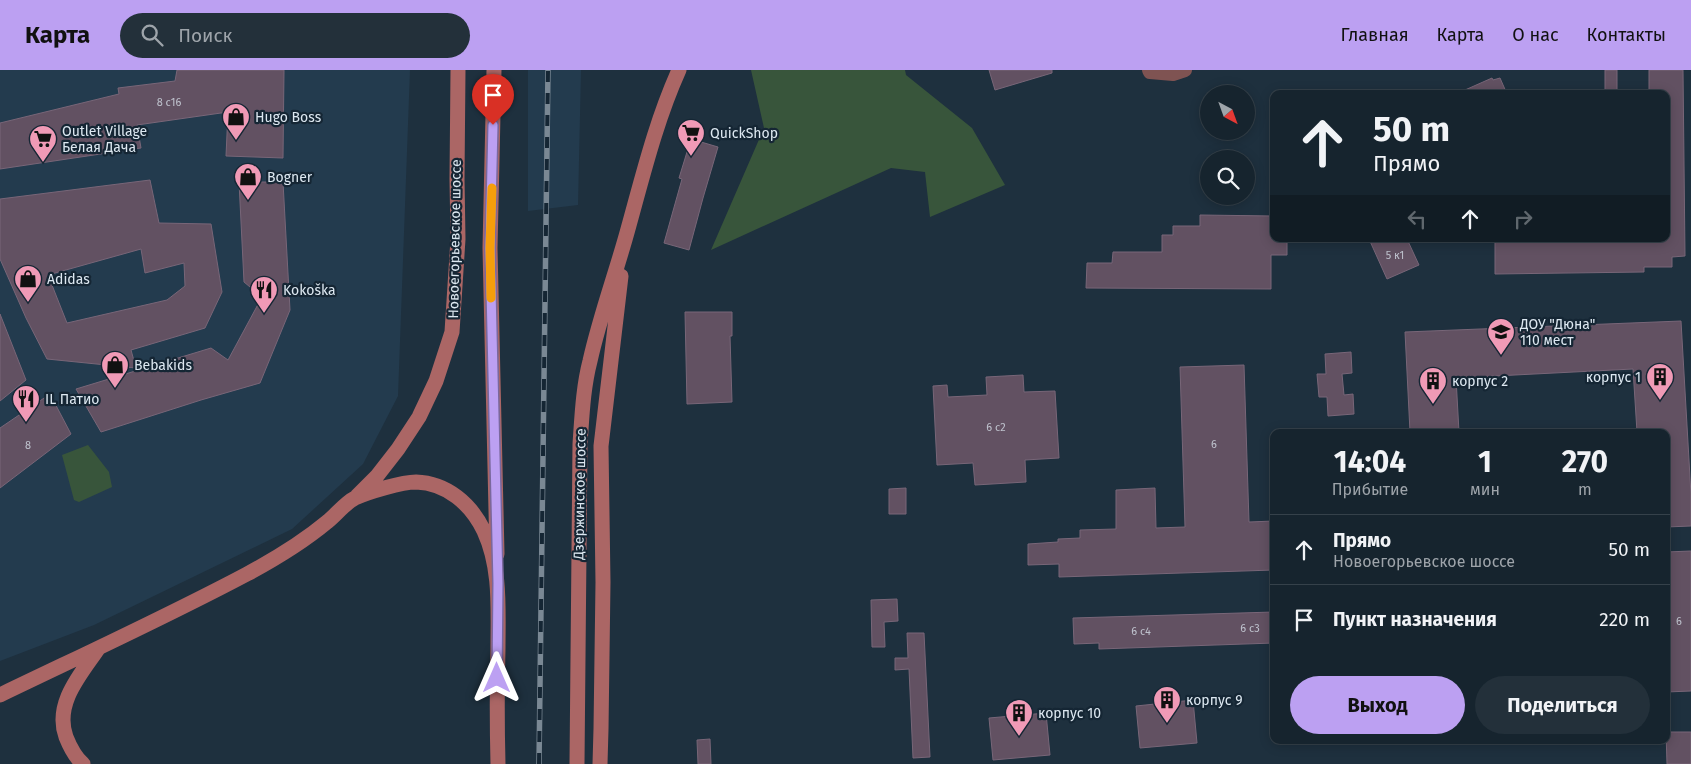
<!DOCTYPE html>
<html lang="ru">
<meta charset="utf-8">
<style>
body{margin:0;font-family:"Fira Sans",sans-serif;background:#23303a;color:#f1f3f6;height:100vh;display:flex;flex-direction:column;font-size:19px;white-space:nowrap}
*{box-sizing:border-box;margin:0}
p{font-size:16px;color:#9ea4aa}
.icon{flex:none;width:28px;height:28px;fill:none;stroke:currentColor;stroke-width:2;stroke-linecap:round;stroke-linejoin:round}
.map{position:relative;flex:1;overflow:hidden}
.side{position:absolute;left:1270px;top:359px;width:400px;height:315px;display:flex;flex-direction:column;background:#16242e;border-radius:10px;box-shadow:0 2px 12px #0003,0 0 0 1px #35414a}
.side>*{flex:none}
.hud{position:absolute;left:1270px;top:20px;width:400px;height:152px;border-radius:10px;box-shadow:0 2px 12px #0003,0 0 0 1px #35414a;background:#16242e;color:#f1f3f6;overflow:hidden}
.needle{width:32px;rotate:139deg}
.fabs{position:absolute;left:1200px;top:15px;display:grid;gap:10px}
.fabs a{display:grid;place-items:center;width:55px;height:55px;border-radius:50%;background:#16242e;box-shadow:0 2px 12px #0003,0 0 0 1px #35414a;font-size:25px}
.pin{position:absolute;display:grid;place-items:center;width:42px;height:42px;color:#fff;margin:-51px -21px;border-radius:50% 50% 50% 0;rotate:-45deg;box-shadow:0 0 5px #0007}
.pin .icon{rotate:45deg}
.me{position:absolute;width:55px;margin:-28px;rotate:0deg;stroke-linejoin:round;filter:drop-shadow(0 0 4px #0008)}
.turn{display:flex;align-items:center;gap:18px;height:105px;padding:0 20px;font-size:22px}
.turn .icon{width:65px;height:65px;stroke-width:2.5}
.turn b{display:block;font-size:35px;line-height:42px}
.lanes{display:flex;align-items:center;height:48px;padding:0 20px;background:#0003;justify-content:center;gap:25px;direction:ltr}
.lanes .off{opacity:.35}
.eta{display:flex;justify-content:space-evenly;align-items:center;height:85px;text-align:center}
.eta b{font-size:30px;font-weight:700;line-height:35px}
.action{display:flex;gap:10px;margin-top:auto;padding:10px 20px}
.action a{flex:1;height:58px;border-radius:30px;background:#bca0f2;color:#111;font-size:20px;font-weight:700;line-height:58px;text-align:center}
.action a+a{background:#23303a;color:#f1f3f6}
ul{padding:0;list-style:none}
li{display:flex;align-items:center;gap:15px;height:70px;padding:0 20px;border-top:1px solid #35414a}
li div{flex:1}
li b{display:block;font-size:19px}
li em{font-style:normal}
header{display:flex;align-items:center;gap:30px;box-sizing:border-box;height:70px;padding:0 25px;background:#bca0f2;color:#111}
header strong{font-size:24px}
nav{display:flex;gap:28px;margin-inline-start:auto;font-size:18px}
.search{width:350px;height:45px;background:#23303a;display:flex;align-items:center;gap:12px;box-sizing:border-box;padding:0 18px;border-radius:28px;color:#9ea4aa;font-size:19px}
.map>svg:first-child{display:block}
</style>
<header>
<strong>Карта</strong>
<div class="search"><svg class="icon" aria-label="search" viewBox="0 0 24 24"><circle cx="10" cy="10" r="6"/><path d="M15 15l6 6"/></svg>Поиск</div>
<nav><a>Главная</a><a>Карта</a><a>О нас</a><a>Контакты</a></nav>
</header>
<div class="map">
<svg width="1691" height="694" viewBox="0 0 1691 694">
<rect width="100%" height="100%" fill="#1e303e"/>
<path fill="#233b4e" d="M0 0H410L398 326 363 394 292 459 94 555 0 591Z
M528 0H581L578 135 528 141Z"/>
<path fill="#38553b" d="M751 0H905L906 5 972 58 1005 115 930 147 925 102 891 98 711 180 764 58Z
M88 375 109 402 112 417 79 432 74 430 62 385Z"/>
<path fill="#625162" stroke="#786678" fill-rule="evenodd" d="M177 0H284L283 88 226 86 228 42 137 55 141 78 0 99V53L119 24 118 18 175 11Z
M989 0H1052V3L995 20Z
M1605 0H1617V24H1605Z
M1649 0H1683L1685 186 1672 187V197H1644V202L1495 204V170H1503V169H1666V24H1649Z
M1492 8 1493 10 1500 8 1507 24H1456Z
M691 69 718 77 703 128 689 180 664 173 682 109 679 108Z
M150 110 159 153 211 154 222 222 205 258 131 280 136 298 47 289 26 248 0 189V129ZM141 179 145 203 184 193 185 216 167 230 67 253 48 205Z
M239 112H283L290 240 260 313 201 330 101 362 76 319 211 278 228 290 262 227 244 212Z
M1200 145 1274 146V169H1287V185H1271V219L1086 218 1087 193H1112L1113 182H1162V165H1173V156H1200Z
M1369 169H1407L1419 195 1387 209Z
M685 242H732V266H730L732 332 687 334Z
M0 244 26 310 0 331Z
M1681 251 1691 425V456L1666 457V362H1637L1633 299 1456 308 1459 362H1410L1405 262Z
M1351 282 1352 303 1342 304 1344 325 1353 324 1354 344 1328 346 1327 327H1319L1317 304H1326L1325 284Z
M1244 295 1249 452 1274 451V500L1059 507V494L1028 495V474L1058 472V469L1080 468V460L1116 459V420L1155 418 1156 458 1185 457 1180 297Z
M1023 305 1024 322 1055 321 1059 388 1025 390 1026 412 975 415 973 393 937 395 933 316 947 315 948 327 987 325 986 307Z
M50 324 71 364 0 418V358Z
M906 418V444H889V419Z
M1691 481V621L1666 622V482Z
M897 529 898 551 884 552 885 577H872L871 530Z
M1274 542V573L1099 579V573L1074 574 1073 548Z
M907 563H924L930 687 913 688 909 599 895 600V588H908Z
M1193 630 1197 673 1140 678 1136 636Z
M1046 643 1050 685 993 690 989 648Z
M1666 662H1691V694H1667Z
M710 669 711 694H698L697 670Z"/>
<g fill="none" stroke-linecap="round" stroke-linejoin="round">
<path stroke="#7f5352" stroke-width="14" d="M1149 0 1150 2 1173 4 1185 0"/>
<path stroke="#ab6665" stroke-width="15" d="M494 0 490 178 497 484
M357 426 377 406 398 379 419 347 436 311 452 262 458 169 457 109 458 0
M0 625C83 585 166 547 247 504 275 489 303 472 327 452 336 445 345 433 355 428 368 422 402 412 416 412 447 413 471 434 484 461 501 498 498 538 498 578 497 617 497 655 498 694
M83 694C75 687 70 677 66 667 54 634 80 605 98 579
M577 694 580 374C582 346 583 318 590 291 600 246 616 203 628 159 643 105 656 51 679 0
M600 694 601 659 603 512 601 376 621 206"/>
<defs>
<path id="rail" d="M539 694 548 0"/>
</defs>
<use href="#rail" stroke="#7a8894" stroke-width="5.5"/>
<use href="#rail" stroke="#152634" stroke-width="4" stroke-dasharray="11" stroke-linecap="butt"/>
</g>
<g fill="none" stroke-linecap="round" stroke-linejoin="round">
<defs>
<path id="route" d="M493 55 490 178 498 513 497 608"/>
</defs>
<use href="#route" stroke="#7a689d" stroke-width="12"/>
<use href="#route" stroke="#bca0f2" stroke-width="9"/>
<path stroke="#f59e0b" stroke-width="9" d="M491 228 490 178 492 118"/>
</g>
<defs>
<symbol id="shop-pin" viewBox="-11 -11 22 30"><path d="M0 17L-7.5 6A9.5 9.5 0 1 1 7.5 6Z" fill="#f09ab6" stroke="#152634"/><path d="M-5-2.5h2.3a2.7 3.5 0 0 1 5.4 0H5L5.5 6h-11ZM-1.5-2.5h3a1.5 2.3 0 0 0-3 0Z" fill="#111"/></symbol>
<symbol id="supermarket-pin" viewBox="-11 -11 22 30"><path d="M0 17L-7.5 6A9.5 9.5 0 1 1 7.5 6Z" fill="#f09ab6" stroke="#152634"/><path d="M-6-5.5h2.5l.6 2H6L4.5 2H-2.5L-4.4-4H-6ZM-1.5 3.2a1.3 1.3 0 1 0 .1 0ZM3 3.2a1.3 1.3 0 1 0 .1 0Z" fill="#111"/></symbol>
<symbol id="restaurant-pin" viewBox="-11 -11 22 30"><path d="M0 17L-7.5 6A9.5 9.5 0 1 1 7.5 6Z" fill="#f09ab6" stroke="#152634"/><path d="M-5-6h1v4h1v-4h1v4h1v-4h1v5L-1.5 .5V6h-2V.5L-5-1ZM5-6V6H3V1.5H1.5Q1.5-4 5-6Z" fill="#111"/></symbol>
<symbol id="school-pin" viewBox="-11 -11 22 30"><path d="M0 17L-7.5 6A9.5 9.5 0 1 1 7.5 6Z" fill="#f09ab6" stroke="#152634"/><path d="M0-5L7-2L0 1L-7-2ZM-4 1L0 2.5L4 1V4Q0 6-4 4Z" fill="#111"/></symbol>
<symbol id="building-pin" viewBox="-11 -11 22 30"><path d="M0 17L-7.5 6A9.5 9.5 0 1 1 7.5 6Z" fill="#f09ab6" stroke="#152634"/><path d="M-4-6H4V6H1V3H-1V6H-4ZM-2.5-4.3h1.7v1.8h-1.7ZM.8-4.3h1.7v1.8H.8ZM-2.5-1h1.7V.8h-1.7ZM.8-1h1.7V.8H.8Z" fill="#111"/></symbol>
</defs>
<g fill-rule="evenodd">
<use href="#shop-pin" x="220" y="31" width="32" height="43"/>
<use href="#supermarket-pin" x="675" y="47" width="32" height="43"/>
<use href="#supermarket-pin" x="27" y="53" width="32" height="43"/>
<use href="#shop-pin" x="232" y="91" width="32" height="43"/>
<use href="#shop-pin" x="12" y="193" width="32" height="43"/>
<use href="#restaurant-pin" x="248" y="204" width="32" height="43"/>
<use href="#school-pin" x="1485" y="246" width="32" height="43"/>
<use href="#shop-pin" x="99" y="279" width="32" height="43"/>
<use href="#building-pin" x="1644" y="291" width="32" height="43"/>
<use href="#building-pin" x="1417" y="295" width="32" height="43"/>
<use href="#restaurant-pin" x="10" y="313" width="32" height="43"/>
<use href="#building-pin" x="1151" y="614" width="32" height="43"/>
<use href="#building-pin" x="1003" y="627" width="32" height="43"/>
</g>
<g text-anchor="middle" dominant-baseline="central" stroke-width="4.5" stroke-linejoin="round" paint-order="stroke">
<g font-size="11" fill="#bec2cd">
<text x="169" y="32">8 с16</text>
<text x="1395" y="185">5 к1</text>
<text x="996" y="357">6 с2</text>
<text x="1214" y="374">6</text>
<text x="28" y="375">8</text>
<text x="1679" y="551">6</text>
<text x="1250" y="558">6 с3</text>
<text x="1141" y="561">6 с4</text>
</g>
<g font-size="14" fill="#dde8f1" stroke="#152634" text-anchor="start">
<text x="255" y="47">Hugo Boss</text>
<text x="62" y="61">Outlet Village<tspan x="62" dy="16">Белая Дача</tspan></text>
<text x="710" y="63">QuickShop</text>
<text x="267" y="107">Bogner</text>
<text x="47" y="209">Adidas</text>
<text x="283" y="220">Kokoška</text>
<text x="1520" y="254">ДОУ "Дюна"<tspan x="1520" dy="16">110 мест</tspan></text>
<text x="134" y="295">Bebakids</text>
<text x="1641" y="307" text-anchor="end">корпус 1</text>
<text x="1452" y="311">корпус 2</text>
<text x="45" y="329">IL Патио</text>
<text x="1186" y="630">корпус 9</text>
<text x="1038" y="643">корпус 10</text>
</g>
<g font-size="14" fill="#dde8f1" stroke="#152634">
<text transform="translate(455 169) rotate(-89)">Новоегорьевское шоссе</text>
<text transform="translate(580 424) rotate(-89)">Дзержинское шоссе</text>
</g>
</g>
</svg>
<div class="fabs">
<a><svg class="needle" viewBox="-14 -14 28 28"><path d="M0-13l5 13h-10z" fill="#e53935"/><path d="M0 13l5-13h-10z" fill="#9ea4aa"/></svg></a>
<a><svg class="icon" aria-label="search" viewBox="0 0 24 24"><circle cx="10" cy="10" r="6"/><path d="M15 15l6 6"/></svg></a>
</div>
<div class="pin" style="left:493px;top:55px;background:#d93025"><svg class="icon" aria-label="arrive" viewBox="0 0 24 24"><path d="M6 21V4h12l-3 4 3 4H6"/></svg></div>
<svg class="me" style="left:497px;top:608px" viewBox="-20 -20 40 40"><path d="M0-17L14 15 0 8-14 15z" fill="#bca0f2" stroke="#fff" stroke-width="4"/></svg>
<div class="hud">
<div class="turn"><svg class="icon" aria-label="ahead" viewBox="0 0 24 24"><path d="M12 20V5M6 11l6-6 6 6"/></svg><div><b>50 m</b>Прямо</div></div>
<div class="lanes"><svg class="icon off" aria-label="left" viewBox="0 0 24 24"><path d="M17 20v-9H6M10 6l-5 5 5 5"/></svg><svg class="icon" aria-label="ahead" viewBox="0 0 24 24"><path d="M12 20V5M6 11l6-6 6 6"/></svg><svg class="icon off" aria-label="right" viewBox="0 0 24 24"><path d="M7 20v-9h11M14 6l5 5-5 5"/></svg></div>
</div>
<section class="side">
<div class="eta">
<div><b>14:04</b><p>Прибытие</p></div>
<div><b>1</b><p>мин</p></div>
<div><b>270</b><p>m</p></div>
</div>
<ul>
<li><svg class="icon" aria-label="ahead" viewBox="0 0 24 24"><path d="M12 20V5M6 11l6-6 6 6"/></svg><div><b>Прямо</b><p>Новоегорьевское шоссе</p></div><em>50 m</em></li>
<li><svg class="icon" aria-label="arrive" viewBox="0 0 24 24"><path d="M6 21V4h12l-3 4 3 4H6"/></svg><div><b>Пункт назначения</b></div><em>220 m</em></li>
</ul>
<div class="action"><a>Выход</a><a>Поделиться</a></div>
</section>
</div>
